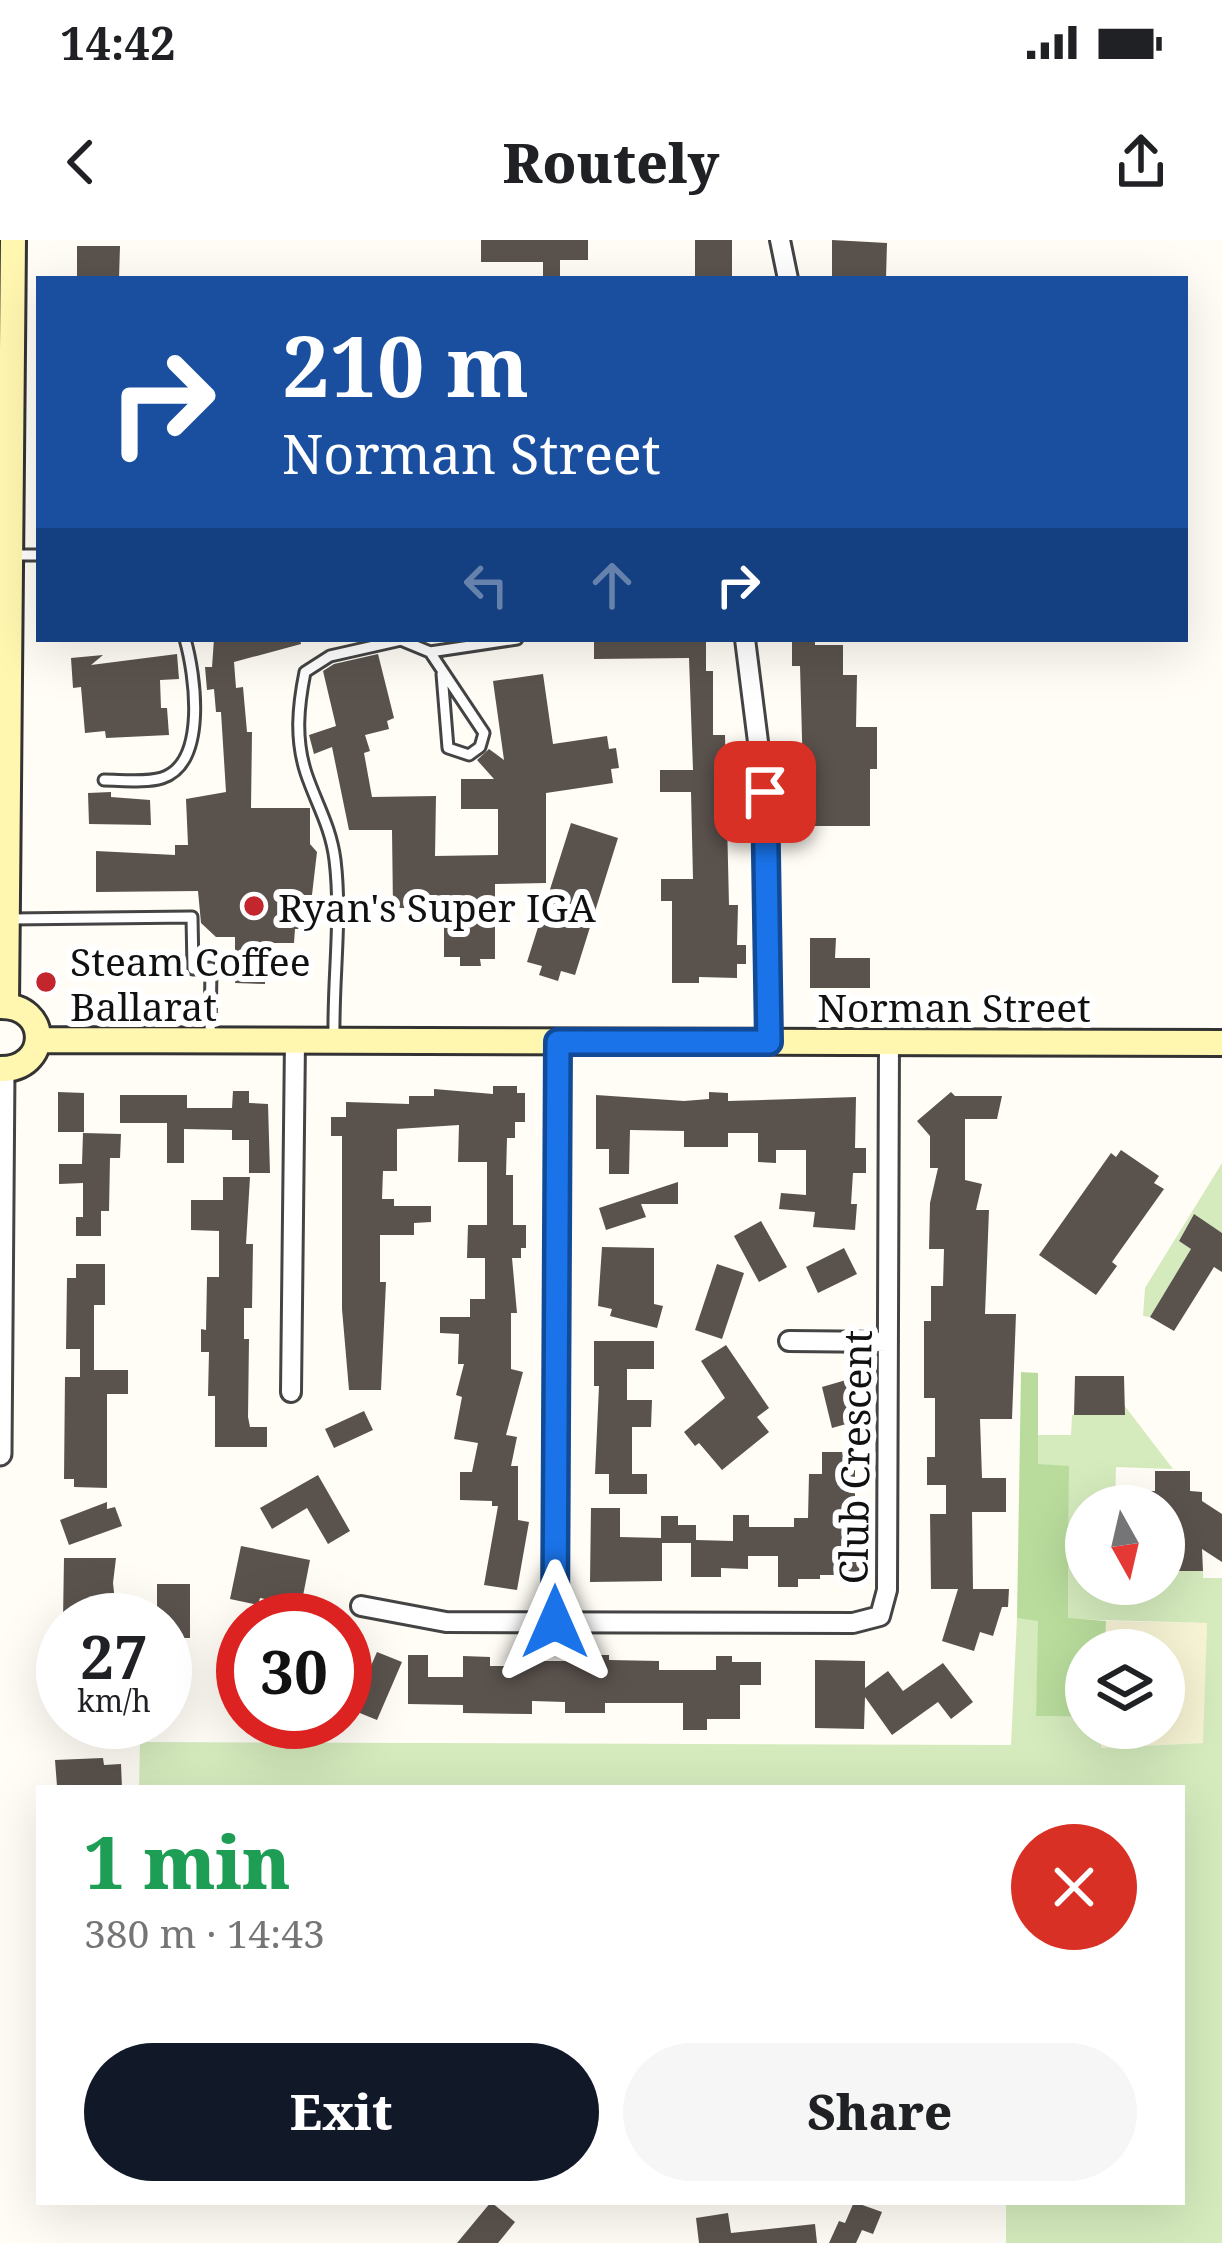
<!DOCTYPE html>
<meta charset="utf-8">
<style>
body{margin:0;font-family:"Noto Serif",serif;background:#f6f6f6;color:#202124;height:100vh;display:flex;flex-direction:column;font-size:45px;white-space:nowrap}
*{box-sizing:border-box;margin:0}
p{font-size:39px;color:#757577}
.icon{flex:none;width:66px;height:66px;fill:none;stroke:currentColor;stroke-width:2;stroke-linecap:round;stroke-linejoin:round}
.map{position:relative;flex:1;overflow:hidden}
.details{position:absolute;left:36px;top:1545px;width:1149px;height:420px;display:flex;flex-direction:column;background:#fff;border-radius:0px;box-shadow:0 12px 48px #0002}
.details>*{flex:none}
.guide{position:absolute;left:36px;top:36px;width:1152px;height:366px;border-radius:0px;box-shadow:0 12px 48px #0002;background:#1a4fa0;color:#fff;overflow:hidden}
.needle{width:78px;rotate:172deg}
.tools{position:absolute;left:1065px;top:1245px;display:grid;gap:24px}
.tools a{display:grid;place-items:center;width:120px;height:120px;border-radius:50%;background:#fff;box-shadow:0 12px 48px #0002;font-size:60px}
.speed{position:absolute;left:36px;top:1353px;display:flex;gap:24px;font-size:60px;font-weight:700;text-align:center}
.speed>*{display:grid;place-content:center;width:156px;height:156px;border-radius:50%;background:#fff;box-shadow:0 12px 48px #0002;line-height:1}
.speed small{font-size:30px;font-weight:400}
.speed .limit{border:18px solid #d22;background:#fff;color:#111}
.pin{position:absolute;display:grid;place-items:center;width:102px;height:102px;color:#fff;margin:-51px;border-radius:24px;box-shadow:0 6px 18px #0006}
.me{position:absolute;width:132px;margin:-66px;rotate:0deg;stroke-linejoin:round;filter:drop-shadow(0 0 9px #0008)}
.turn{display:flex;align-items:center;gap:42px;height:252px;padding:0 48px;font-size:54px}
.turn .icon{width:156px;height:156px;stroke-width:2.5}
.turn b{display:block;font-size:84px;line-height:102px}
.lanes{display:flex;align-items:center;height:114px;padding:0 48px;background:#0003;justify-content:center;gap:60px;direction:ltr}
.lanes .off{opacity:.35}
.round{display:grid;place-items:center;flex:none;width:126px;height:126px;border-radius:63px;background:#f6f6f6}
.summary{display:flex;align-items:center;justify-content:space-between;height:204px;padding:0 48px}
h1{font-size:72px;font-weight:800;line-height:90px;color:#1e9e55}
.cta{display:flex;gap:24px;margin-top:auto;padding:24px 48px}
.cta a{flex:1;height:138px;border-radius:72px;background:#111827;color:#fff;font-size:48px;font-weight:800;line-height:138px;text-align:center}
.cta a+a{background:#f6f6f6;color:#202124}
.status{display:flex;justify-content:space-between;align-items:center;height:84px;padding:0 60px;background:#fff;direction:ltr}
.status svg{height:33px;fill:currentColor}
header{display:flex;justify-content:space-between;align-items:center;height:156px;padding:0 48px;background:#fff;font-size:54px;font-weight:800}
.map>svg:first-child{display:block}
</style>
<div class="status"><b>14:42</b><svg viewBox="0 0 49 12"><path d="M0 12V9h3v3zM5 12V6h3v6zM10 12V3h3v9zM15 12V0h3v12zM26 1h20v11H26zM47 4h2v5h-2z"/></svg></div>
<header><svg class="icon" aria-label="back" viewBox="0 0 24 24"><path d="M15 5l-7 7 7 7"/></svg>Routely<svg class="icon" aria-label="share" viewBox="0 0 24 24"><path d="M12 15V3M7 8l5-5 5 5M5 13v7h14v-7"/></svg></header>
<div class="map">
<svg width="1222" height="2003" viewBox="0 0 1222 2003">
<rect width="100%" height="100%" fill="#fffdf5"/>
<path fill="#f6f3d4" d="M1106 1381 1207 1383 1204 1503 1100 1508 1101 1488H1164V1410H1105Z"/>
<path fill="#d5ebbd" d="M1222 923V993L1193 975 1179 1001 1191 1009 1150 1077 1143 1076 1145 1048Z
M1124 1165 1173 1229 1116 1227 1115 1266H1086V1344H1164V1331H1203V1338H1222V2003H1006V1962H1182V1548H139L140 1502 1011 1505 1017 1378 1039 1380 1036 1476 1086 1477V1488H1101V1508L1203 1503 1207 1383 1068 1379 1069 1227 1038 1225 1036 1195H1071L1072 1175H1124Z"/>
<path fill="#b9dc9c" d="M1021 1132 1038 1133V1224L1069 1226 1068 1378 1106 1381 1105 1410H1086V1477L1036 1476 1038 1381 1017 1378Z"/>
<path fill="#5a524d" d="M481 0H588V20H560V39H543V22H481Z
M695 0H732V39H695Z
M832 0 887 3 886 39H832Z
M77 6H120L119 39H77Z
M214 399H300L301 404 234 422 236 448 243 447 247 492H252L251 568H310V604L317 612 308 689H295L294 703H265V744L235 743V697H216L201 683 198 651 96 652V611L175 615V605H188L186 559 226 552 221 472H216L214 449 207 450 205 427H212Z
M594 399H706V431H713V495H725L729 665H738L737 705H746V724H737V738L699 737V743H672V661H661V639H693L691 552H660V530H693L689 418 594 419Z
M792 399H815V405H843V435H857L856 487H877V529H870V586H809V534H803L800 426H792Z
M177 414 179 439 160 440 161 468H167L169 495 106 498 105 491 85 493 81 447 73 448 71 418 103 415 91 425Z
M378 414 394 478 387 481 389 489 365 495 370 511 364 513 372 557 436 556 435 616 498 615V569H461V539H494L477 520 489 509 504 520 493 441 543 434 553 504 607 496 609 509 616 508 619 528 611 529 613 543 546 553V643L495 644V719H480L481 726H460V717H444V668H393L392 590H349L332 507 314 514 309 495 336 486 323 431 334 424Z
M111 552V557L150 560 151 585 89 584 88 553Z
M571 583 618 598 575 735 561 731 558 741 539 735 542 726 527 722Z
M810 698H836L835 718H870V748H810Z
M493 846H517V853H525V882H515V898H507L506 935H513V985H526V1008H521V1018H512L517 1073H511V1129L523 1132 506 1195 517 1197 511 1226H518V1280L529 1282 517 1350 484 1345 498 1266H492V1261L460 1260V1232H472L478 1203 454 1199 462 1157 456 1155 464 1124H458L459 1094 440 1093V1077H470V1059H485V1018H467L468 985H487V922H458L459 885 397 889V931H383L382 959H394V966H431V982L414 983V995H380V1042H386L381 1150H349L342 1069V896H331V877H346V862L409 864V856H434V849L493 854Z
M233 851H249V863L268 864 270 933H249V900H232V890L184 889V923H167V883H120V855H187V868H232Z
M58 852 84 853V892H58Z
M709 852 728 853V861L856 857 855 908H866V933H853L851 964H857L855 990 813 987 815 972 779 969 781 953 806 955V910H776V923L758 922V893H728V907H684V891L630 890 629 934H609V909H596V855L684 861 709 859Z
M951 852 955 856H1002L997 879H965V940L982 944 976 970H989L985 1074H1016L1012 1179H980L982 1238H1006V1272H972L973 1349H1009L1008 1367H1002L993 1396 980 1392 974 1411 942 1401 958 1349H931L930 1274H946V1245H927V1217H935V1158H924V1081H931V1046H943L944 1009H929L930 963 938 928H930V896L917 881Z
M83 893 121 894 120 918H110L109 971H101V996H76V977H83V943L59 944V924H82Z
M1121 910 1159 936 1154 943 1164 949 1112 1022 1117 1026 1096 1055 1039 1015 1111 913 1116 917Z
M223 937H250L246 1004H253L252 1068H244V1099H249L248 1177 250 1187H267V1207H215V1156H208L209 1112H201V1089L206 1090 207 1037H219V991L191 990V960H223Z
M678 942V964H641L646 977 606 990 599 968Z
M1194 974 1222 993V1032L1214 1027 1174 1091 1150 1077 1191 1009 1179 1001Z
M761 981 787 1027 759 1042 734 996Z
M602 1007 654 1008V1064L663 1066 657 1088 610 1076 612 1069 598 1066Z
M844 1008 857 1034 818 1053 806 1027Z
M76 1024H105V1065H94V1130H128V1154H107V1248L74 1247V1239H64L65 1137H80V1109H66L67 1038H76Z
M717 1024 744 1033 722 1099 695 1090Z
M594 1101H654V1129H627V1160H652L651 1187H632V1234H647V1254H609V1234H595L599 1146H594Z
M726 1105 769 1168 757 1177 769 1192 722 1230 699 1203 695 1206 684 1192 725 1158 701 1121Z
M1075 1136H1124L1125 1175H1074Z
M846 1140 857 1181 832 1188 822 1147Z
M364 1171 373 1190 334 1208 325 1189Z
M822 1212H850V1230H855V1269H860V1335H820V1339H798V1347H778V1316H748V1329L721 1328V1337H691V1303H662V1341L590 1342 591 1268H620V1297L661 1298V1276H678V1285H696V1300L733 1301V1275H749V1287H794V1278H808L809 1234H822Z
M1155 1231H1190V1251L1202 1252V1261L1222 1274V1322L1202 1309 1203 1331H1164V1266H1135L1134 1251H1155Z
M318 1235 350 1291 328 1304 307 1268 272 1289 260 1268Z
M107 1262V1269L115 1267 122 1286 69 1305 60 1280Z
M241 1306 310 1320 301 1366 260 1358 258 1365 230 1359Z
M64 1318H116L113 1343 117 1380H63Z
M157 1344H190V1398H165V1380H157Z
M377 1412 402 1422 377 1480 345 1467V1439L363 1444Z
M408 1415H428V1437H463V1416L490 1417V1426H535V1421H593V1415H609V1420L659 1421V1430H716V1416H732V1422H761V1445H740V1479H707V1490H683V1463H605V1473H565V1462L532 1461V1474L463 1473V1465L408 1464Z
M815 1420 865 1421V1448L888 1431 903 1451 943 1423 973 1462 951 1479 938 1462 892 1495 865 1457 864 1489 815 1488Z
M103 1518 104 1525 121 1524 122 1548 57 1546 55 1520Z
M491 1962 515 1982 498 2003H457Z
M854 1962 882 1972 873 1994 862 1990 856 2003H829L839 1981 845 1983Z
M728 1973 731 1993 815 1984 817 2003H699L696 1978Z"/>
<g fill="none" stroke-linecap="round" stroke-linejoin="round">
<defs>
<path id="service" d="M15 315H39
M430 412 517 399
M104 540C121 540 146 543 162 538 208 523 195 434 185 399
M11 679 192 677 193 729 211 728 210 797
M334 796C333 737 342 678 335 620 331 587 316 563 306 533 295 499 298 467 305 432L330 416 401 400 430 412 484 493 480 507 469 515 448 508 442 434"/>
<path id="minor" d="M780 0 788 39
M745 399 767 573 768 802
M789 1101 888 1102
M291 1152 295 801
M361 1366 446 1382 853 1383 880 1376 887 1350 889 803
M555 1382 558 802"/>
<path id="tertiary" d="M0 1214 3 830"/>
<path id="secondary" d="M6 765 13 0
M0 766C51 765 50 830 0 829
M38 800 1222 803"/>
</defs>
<use href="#service" stroke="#444" stroke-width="15"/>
<use href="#minor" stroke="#444" stroke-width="24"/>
<use href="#tertiary" stroke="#444" stroke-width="27"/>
<use href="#secondary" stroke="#333" stroke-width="30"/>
<use href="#service" stroke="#fff" stroke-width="9"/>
<use href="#minor" stroke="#fff" stroke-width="18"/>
<use href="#tertiary" stroke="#fff" stroke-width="21"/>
<use href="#secondary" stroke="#fff6b0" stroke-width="24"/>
</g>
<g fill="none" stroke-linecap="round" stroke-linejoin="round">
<defs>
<path id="route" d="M555 1382 558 802H769L765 552"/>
</defs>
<use href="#route" stroke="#114b97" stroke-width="30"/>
<use href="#route" stroke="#1a73e8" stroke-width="21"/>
</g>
<g fill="#c4262e" stroke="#fff" stroke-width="4.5">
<circle cx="254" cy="666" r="12"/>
<circle cx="46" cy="742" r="12"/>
</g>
<g text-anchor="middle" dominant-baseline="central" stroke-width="12" stroke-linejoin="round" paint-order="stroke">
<g font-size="39" fill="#111" stroke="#fff" text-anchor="start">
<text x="278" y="666">Ryan's Super IGA</text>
<text x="70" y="720">Steam Coffee<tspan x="70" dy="45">Ballarat</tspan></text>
</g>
<g font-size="39" fill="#111" stroke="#fff">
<text x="954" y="766">Norman Street</text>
<text transform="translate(854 1217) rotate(-89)">Club Crescent</text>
</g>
</g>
</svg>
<div class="tools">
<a><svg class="needle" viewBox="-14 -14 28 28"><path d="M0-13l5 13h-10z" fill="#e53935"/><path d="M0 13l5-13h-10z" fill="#757577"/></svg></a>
<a><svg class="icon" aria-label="layers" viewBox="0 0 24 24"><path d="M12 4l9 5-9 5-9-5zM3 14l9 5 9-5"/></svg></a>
</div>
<div class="speed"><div>27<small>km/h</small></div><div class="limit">30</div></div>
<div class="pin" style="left:765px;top:552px;background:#d93025"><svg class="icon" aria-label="arrive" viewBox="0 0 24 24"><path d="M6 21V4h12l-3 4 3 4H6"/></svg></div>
<svg class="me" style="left:555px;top:1382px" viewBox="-20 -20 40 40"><path d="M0-17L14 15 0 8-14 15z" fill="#1a73e8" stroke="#fff" stroke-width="4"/></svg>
<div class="guide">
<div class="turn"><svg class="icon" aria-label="right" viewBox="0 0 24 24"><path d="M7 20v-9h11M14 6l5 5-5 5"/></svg><div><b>210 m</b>Norman Street</div></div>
<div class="lanes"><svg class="icon off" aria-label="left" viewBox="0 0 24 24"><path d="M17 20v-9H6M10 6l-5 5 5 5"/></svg><svg class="icon off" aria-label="ahead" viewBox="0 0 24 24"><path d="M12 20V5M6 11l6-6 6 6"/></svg><svg class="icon" aria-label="right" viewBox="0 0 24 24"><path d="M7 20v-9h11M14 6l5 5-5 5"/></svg></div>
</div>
<section class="details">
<div class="summary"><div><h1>1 min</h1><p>380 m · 14:43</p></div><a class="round" style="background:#d93025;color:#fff"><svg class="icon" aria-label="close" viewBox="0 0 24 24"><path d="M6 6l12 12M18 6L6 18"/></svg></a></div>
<div class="cta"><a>Exit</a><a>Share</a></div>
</section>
</div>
